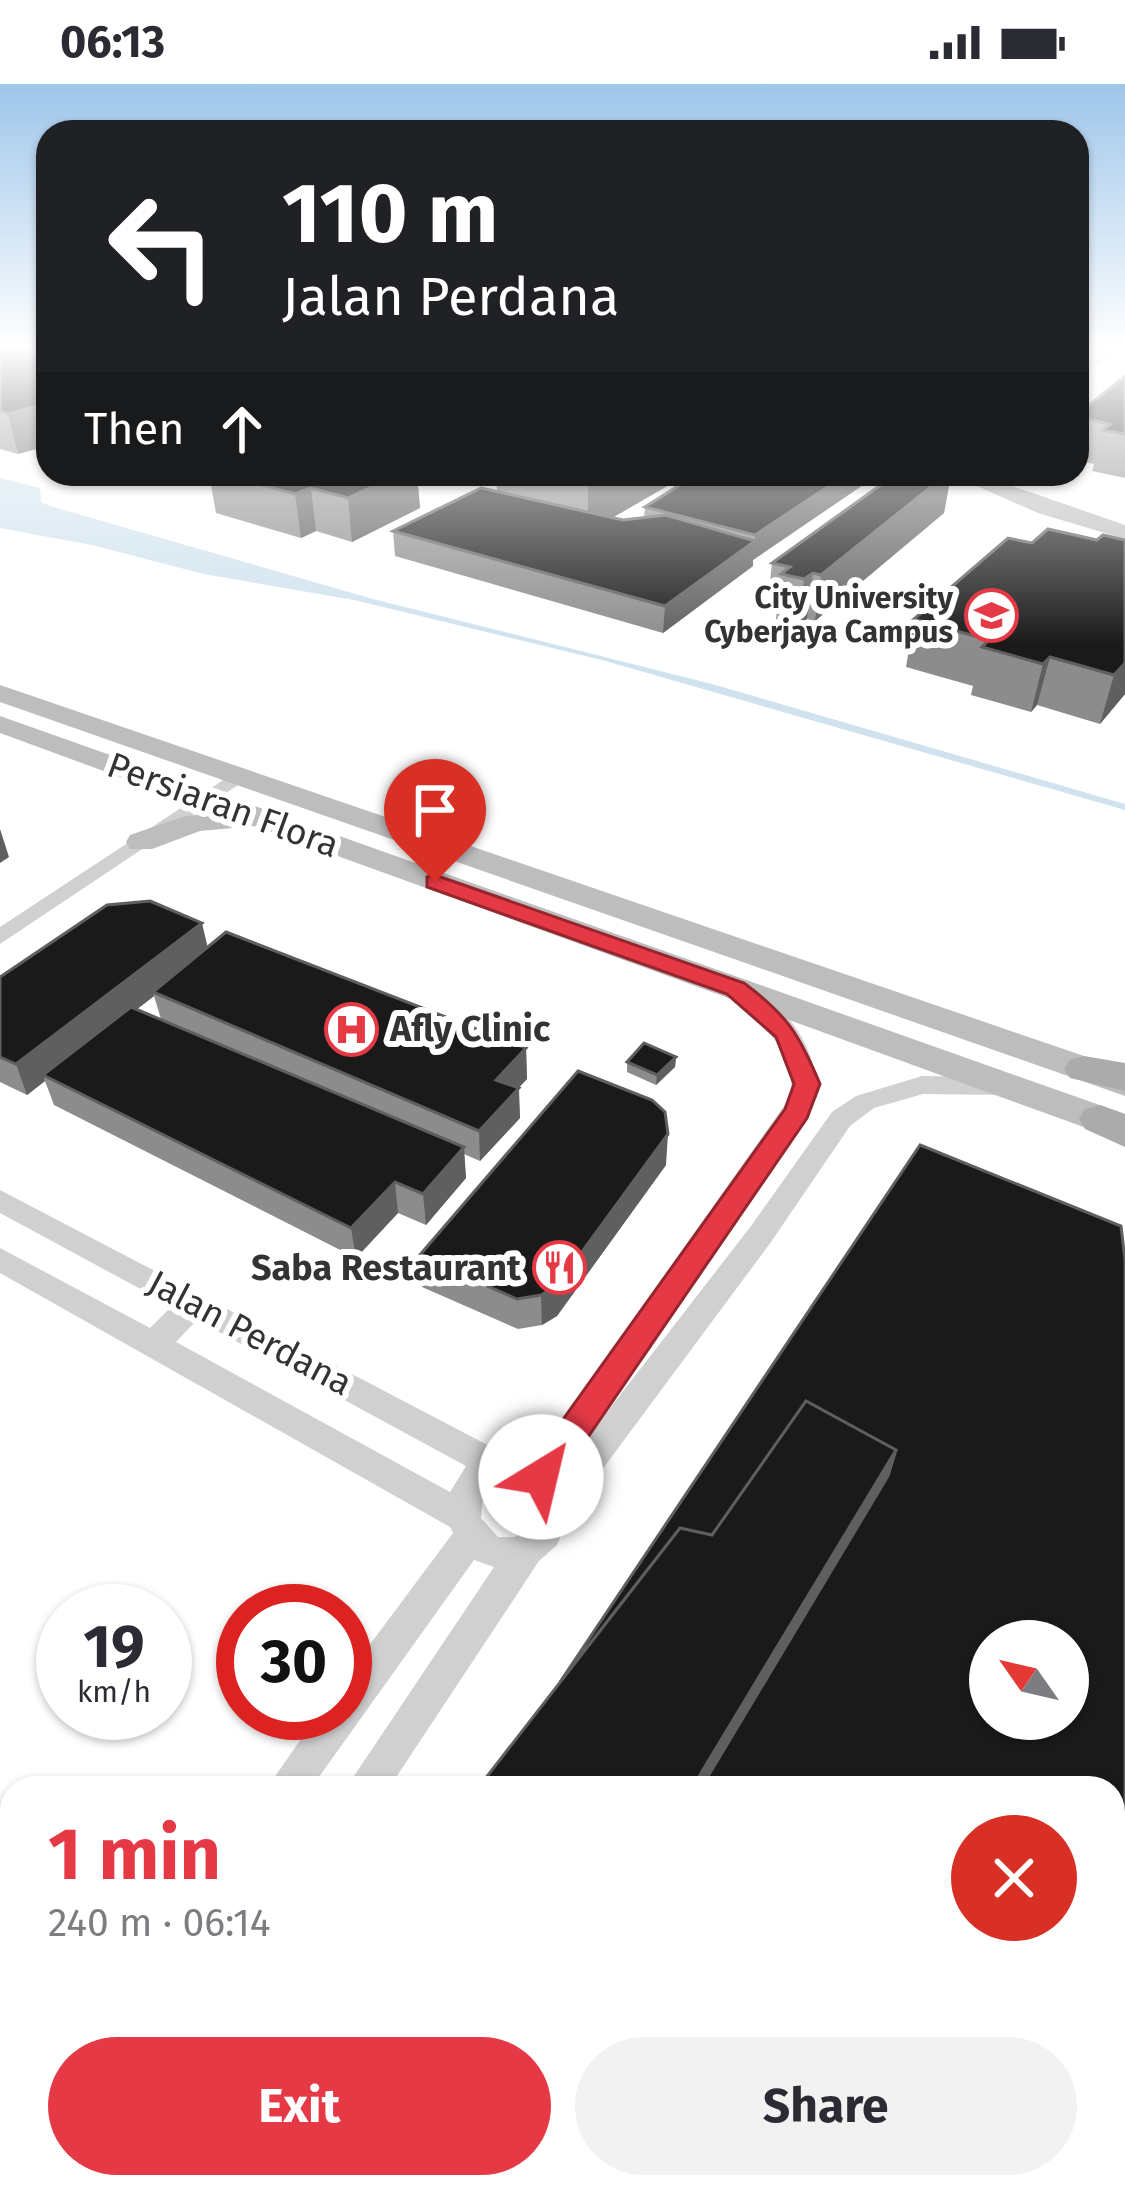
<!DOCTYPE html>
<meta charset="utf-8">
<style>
body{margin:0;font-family:"Fira Sans",sans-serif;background:#f2f2f3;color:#2b2b33;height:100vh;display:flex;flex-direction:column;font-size:45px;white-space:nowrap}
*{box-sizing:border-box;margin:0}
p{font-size:39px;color:#7c7c81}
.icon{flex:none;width:66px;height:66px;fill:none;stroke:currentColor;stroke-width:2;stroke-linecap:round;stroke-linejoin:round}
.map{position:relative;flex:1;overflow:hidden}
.sheet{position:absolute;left:0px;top:1692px;width:1125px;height:423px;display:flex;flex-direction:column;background:#fff;border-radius:36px 36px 0 0;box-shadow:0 3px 9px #0004}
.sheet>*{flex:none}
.top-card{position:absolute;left:36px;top:36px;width:1053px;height:366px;border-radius:36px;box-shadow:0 3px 9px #0004;background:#202124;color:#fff;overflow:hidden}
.needle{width:78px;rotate:304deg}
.controls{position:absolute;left:969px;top:1536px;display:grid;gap:24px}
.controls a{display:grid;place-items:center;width:120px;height:120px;border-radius:50%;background:#fff;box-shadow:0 3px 9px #0004;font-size:60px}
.speed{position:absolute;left:36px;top:1500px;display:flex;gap:24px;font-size:60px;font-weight:700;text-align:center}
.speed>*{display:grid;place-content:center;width:156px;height:156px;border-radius:50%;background:#fff;box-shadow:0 3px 9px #0004;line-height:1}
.speed small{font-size:30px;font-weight:400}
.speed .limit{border:18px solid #d22;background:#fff;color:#111}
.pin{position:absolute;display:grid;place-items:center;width:102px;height:102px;color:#fff;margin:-123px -51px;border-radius:50% 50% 50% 0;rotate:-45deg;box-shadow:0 0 12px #0007}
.pin .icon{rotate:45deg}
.me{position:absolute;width:132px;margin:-66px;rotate:36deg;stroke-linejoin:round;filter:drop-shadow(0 0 9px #0008)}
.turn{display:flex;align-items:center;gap:42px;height:252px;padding:0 48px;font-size:54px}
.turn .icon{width:156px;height:156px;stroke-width:2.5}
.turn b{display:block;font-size:84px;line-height:102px}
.then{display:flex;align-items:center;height:114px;padding:0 48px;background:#0003;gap:24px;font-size:45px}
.round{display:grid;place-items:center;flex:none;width:126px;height:126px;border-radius:63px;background:#f2f2f3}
.head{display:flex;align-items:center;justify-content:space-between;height:204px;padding:0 48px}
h1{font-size:72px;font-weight:700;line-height:90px;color:#e63946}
.action{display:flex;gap:24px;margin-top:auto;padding:24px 48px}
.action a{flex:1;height:138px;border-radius:72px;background:#e63946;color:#fff;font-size:48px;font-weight:700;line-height:138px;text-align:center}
.action a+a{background:#f2f2f3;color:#2b2b33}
.status{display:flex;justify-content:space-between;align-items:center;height:84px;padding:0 60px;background:#fff;direction:ltr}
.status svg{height:33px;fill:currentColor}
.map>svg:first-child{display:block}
</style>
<div class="status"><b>06:13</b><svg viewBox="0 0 49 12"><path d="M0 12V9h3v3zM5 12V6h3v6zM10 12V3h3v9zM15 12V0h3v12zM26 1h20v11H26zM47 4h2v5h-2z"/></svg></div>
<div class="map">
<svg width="1125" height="2114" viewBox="0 0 1125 2114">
<rect width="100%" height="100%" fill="#fff"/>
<path fill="#cfe2ee" d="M0 394 40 404 41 418 50 422 373 515 712 600 1125 720V726L602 576 354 516 204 490 92 461 0 444Z"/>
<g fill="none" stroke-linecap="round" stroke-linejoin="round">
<path fill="#d0d0d0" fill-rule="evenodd" d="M1086 264H1101L1113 273 1077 290V282L1098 273Z
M240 685 247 687V695L0 860V843Z
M738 898C783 912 820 967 817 1013L583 1359 751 1142 832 1028 856 1012 922 992 1004 993 1017 1002 1004 1011 923 1010 874 1024 850 1042 771 1158 570 1429 557 1461 539 1477 389 1704H346L494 1483 474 1476 311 1704H267L319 1629H345V1594L453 1449 450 1443 0 1189V1164L150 1244 172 1222 0 1129V1106L499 1367 536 1373 791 1012C796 958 756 942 726 906ZM197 1236 466 1382 450 1408 176 1258ZM505 1395 521 1398 535 1416 534 1437 515 1453H498L481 1434 483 1411Z"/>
<path fill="#bdbdbd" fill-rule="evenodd" d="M950 390H978L1125 441V455L1038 429Z
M0 601 1125 986V1012L0 618Z
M0 632 1125 1030V1058L255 742 200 747 152 765H130L126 758 130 751 185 732 218 729 0 649Z
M0 1900 12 1905V1975L0 1970Z
M155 2103H231L235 2114H159Z"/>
<path fill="#ababab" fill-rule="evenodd" d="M1084 972 1125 979V1007L1070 994 1064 985 1070 976Z
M1100 1021 1125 1030V1063L1085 1045 1079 1035 1085 1025Z"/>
</g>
<path fill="#8c8c8c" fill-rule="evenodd" d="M0 264 18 370 0 365Z
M1125 292V394L1092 387 1094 380 1077 376V331Z
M209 390H417L420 424 352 458 316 447 301 454 216 429Z
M496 390H688L613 433 623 436 644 433 645 423 879 390 753 476V482L663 549 395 472 393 447 497 407Z
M896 390H951L944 429 815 537 807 535 798 541 776 535 777 527 767 524 772 479Z
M1097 456H1125V610L1100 640 1037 621 1031 628 971 611 973 602 906 583 914 535 1032 459Z
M208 863 526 964 527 995 518 1004 520 1034 480 1077 464 1070 466 1094 426 1141 398 1129 356 1174 54 1021 45 997 27 1011 0 998V893ZM154 912 161 935 137 925Z
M676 973 675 983 656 1001 627 988V978Z
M666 1081 557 1232 542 1241 518 1245 422 1203 419 1172Z
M820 2103H1113L1125 2114H835Z"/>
<path fill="#5f5f5f" d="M1077 264H1087L1086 271 1077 273Z
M48 319V362L18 370 8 330Z
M399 390H417L420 424 352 458 348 414Z
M595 390H688L588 448V393Z
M847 390H879L753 476V482L663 549 665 522 755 457V451Z
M947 390H951L944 429 815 537 821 491Z
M311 404 316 447 301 454 295 410Z
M813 489 807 535 798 541 804 495Z
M1050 573 1037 621 1031 628 1043 580Z
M1125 579V610L1100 640 1114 591Z
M0 745 9 773 0 779Z
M202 839 209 869 153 908 154 912 49 994 43 991 45 997 27 1011 16 980Z
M526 964 527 995 498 1026 496 996Z
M676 973 675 983 656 1001 657 991Z
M519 1004 520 1034 480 1077 479 1047Z
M668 1050 666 1081 557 1232 542 1241 541 1211Z
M464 1063 466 1094 426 1141 423 1110Z
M395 1098 398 1129 356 1174 351 1144Z
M896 1366 873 1443 718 1704H692Z"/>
<path fill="#1a1a1a" stroke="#5f5f5f" stroke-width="3" fill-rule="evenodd" d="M0 264H48V319L8 330 0 327Z
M1125 292V350L1103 346 1110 340 1077 333V331Z
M222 390H399L348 414 311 404 295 410Z
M697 390H847L755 451 645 423Z
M896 390H947L821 491 813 489 804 495 781 490 790 483 772 479Z
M481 404 623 436 666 431 755 457 665 522 393 447Z
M1048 445 1097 456 1103 451 1125 456V579L1114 591 1050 573 1043 580 982 563 989 556 914 535 1008 454 1032 459Z
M150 817 202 839 16 980 0 973V893L107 821Z
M226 848 526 964 496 996 519 1004 479 1047 153 908Z
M131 923 464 1063 423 1110 395 1098 351 1144 43 991Z
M644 959 676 973 657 991 627 978Z
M578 987 652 1016 665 1028 668 1050 557 1202 541 1211 517 1215 419 1172Z
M920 1061 1121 1142 1125 1176V2114H885L870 2103H1113V1704H701L888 1392 896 1366 806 1317 712 1451 680 1444 560 1598ZM990 1557H1068V1635H990Z
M806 1317 896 1366 692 1704H478L680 1444 712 1451Z"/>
<linearGradient id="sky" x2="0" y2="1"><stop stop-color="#9ec6ea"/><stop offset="0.47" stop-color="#fff"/><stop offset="1" stop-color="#fff" stop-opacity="0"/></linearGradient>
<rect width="1125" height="560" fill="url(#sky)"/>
<path fill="#e63946" stroke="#96252e" stroke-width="3" d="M435 791 744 899C788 932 799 950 820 1000L807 1034 553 1404 541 1408 529 1404 524 1393 529 1383 785 1025 794 1000 776 953 727 910 427 803V793Z"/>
<defs>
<symbol id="university-ring" viewBox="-11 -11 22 22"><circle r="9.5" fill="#fff" stroke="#e63946" stroke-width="1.5"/><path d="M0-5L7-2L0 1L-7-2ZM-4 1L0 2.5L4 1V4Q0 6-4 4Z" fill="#e63946"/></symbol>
<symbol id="hospital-ring" viewBox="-11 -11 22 22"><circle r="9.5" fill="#fff" stroke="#e63946" stroke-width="1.5"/><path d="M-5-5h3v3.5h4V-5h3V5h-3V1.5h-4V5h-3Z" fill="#e63946"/></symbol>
<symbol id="restaurant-ring" viewBox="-11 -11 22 22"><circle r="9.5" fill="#fff" stroke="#e63946" stroke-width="1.5"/><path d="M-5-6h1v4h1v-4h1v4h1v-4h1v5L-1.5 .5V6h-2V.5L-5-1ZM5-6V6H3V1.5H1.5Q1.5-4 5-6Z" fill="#e63946"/></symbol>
</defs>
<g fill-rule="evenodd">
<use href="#university-ring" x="962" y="502" width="59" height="59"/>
<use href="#hospital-ring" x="322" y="916" width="59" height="59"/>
<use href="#restaurant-ring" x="530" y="1154" width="59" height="59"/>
</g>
<g text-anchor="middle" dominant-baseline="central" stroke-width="12" stroke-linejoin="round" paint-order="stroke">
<g font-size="30" font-weight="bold" fill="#333" stroke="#fff" text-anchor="end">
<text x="953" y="514">City University<tspan x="953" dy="34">Cyberjaya Campus</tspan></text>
</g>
<g font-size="36" fill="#333" stroke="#fff">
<text transform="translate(223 721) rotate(20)">Persiaran Flora</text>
<text transform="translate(250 1249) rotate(28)">Jalan Perdana</text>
</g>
<g font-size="36" font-weight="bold" fill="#333" stroke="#fff" text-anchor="start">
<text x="390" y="945">Afly Clinic</text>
<text x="521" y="1184" text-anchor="end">Saba Restaurant</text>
</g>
</g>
</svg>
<div class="controls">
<a><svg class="needle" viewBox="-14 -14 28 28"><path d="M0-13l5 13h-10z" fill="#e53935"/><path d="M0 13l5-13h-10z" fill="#7c7c81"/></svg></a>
</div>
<div class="speed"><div>19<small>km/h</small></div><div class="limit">30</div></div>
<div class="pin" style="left:435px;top:798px;background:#d93025"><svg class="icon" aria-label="arrive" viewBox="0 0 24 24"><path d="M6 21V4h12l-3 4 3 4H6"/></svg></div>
<svg class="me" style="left:541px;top:1393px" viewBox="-20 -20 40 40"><circle r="19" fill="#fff"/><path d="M0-13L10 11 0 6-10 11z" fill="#e63946"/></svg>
<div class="top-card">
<div class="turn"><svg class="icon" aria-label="left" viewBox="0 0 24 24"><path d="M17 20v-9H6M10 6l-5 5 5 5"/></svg><div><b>110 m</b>Jalan Perdana</div></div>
<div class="then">Then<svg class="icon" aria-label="ahead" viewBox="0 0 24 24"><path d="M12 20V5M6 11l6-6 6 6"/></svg></div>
</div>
<section class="sheet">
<div class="head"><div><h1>1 min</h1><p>240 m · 06:14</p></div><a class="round" style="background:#d93025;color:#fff"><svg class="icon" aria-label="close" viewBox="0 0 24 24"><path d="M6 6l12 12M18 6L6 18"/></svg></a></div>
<div class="action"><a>Exit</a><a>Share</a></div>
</section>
</div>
